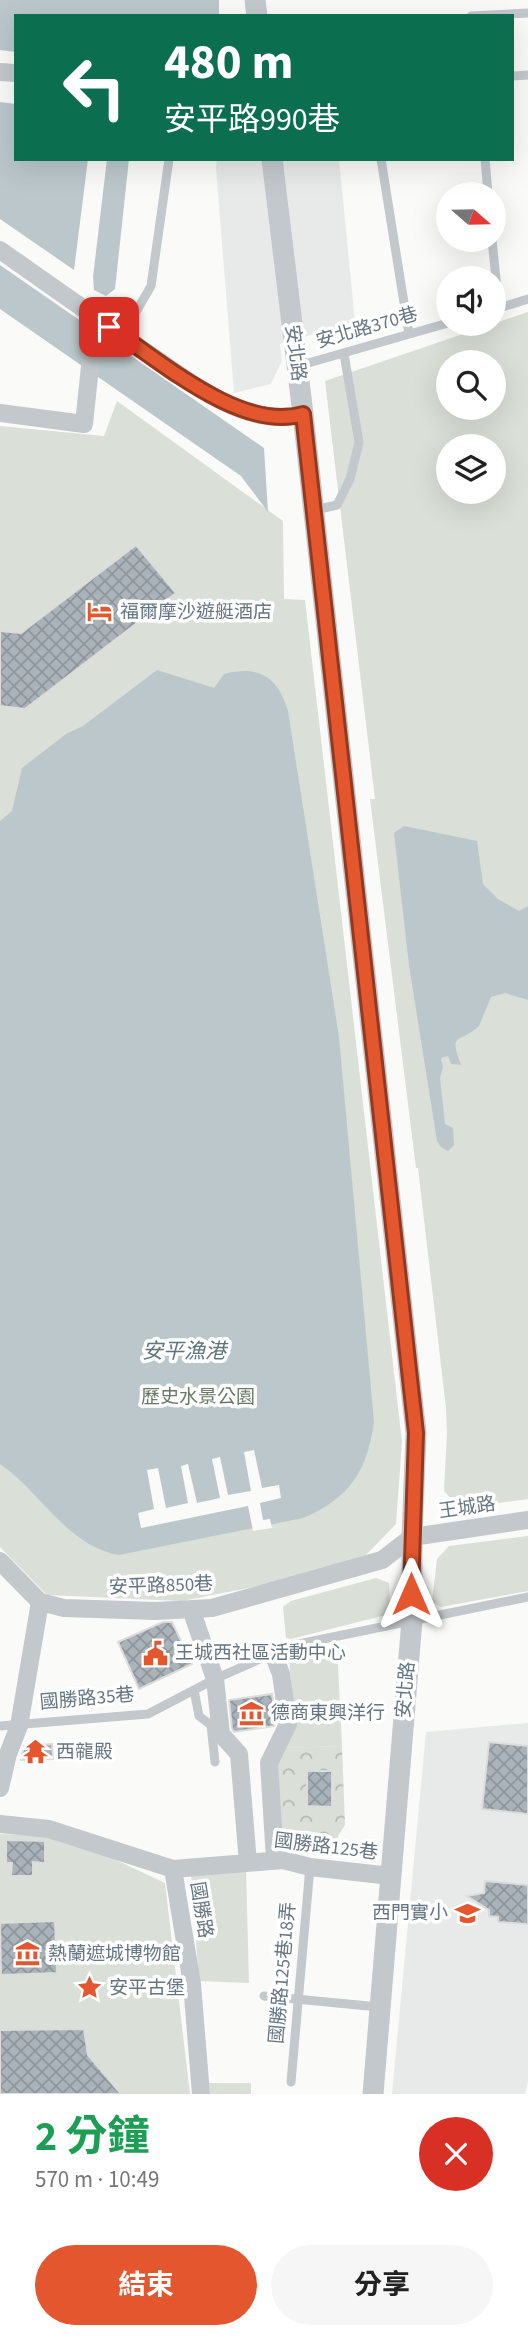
<!DOCTYPE html>
<html lang="zh-TW">
<meta charset="utf-8">
<style>
body{margin:0;font-family:"Source Sans 3","Noto Sans TC",sans-serif;background:#f6f6f6;color:#222;height:100vh;display:flex;flex-direction:column;font-size:26px;white-space:nowrap}
*{box-sizing:border-box;margin:0}
p{font-size:23px;color:#767676}
.icon{flex:none;width:38px;height:38px;fill:none;stroke:currentColor;stroke-width:2;stroke-linecap:round;stroke-linejoin:round}
.map{position:relative;height:2094px;overflow:hidden}
.sheet{display:flex;flex-direction:column;background:#fff;flex:1}
.sheet>*{flex:none}
.banner{position:absolute;left:14px;top:14px;width:500px;height:147px;border-radius:0px;box-shadow:0 7px 28px #0002;background:#0b6e4f;color:#fff;overflow:hidden}
.needle{width:46px;rotate:110deg}
.fabs{position:absolute;left:436px;top:182px;display:grid;gap:14px}
.fabs a{display:grid;place-items:center;width:70px;height:70px;border-radius:50%;background:#fff;box-shadow:0 7px 28px #0002;font-size:35px}
.pin{position:absolute;display:grid;place-items:center;width:60px;height:60px;color:#fff;margin:-30px;border-radius:14px;box-shadow:0 4px 10px #0006}
.me{position:absolute;width:77px;margin:-38px;rotate:0deg;stroke-linejoin:round;filter:drop-shadow(0 0 5px #0008)}
.turn{display:flex;align-items:center;gap:24px;height:147px;padding:0 35px;font-size:32px}
.turn .icon{width:91px;height:91px;stroke-width:2.5}
.turn b{display:block;font-size:49px;line-height:60px}
.round{display:grid;place-items:center;flex:none;width:74px;height:74px;border-radius:37px;background:#f6f6f6}
.head{display:flex;align-items:center;justify-content:space-between;height:119px;padding:0 35px}
h1{font-size:42px;font-weight:700;line-height:52px;color:#1e9e55}
.button{display:flex;gap:14px;margin-top:auto;padding:14px 35px}
.button a{flex:1;height:80px;border-radius:42px;background:#e4572e;color:#fff;font-size:28px;font-weight:700;line-height:80px;text-align:center}
.button a+a{background:#f6f6f6;color:#222}
.map>svg:first-child{display:block}
</style>
<div class="map">
<svg width="528" height="2094" viewBox="0 0 528 2094">
<defs>
<pattern id="forest-crowns" width="20" height="18" patternUnits="userSpaceOnUse" patternTransform="scale(1.75)"><rect width="20" height="18" fill="#dadfd7"/><path d="M2 6a3 3 0 1 1 6 0M12 15a3 3 0 1 1 6 0" fill="none" stroke="#b4b9b4"/></pattern>
<pattern id="building-cross-hatch" width="8" height="8" patternUnits="userSpaceOnUse" patternTransform="scale(1.75)"><rect width="8" height="8" fill="#aab3b9"/><path d="M0 0l8 8M0 8l8-8" fill="none" stroke="#8e969c"/></pattern>
</defs>
<rect width="100%" height="100%" fill="#fafaf8"/>
<path fill="#e8e9e9" d="M217 159H339L355 322 280 344 282 360 271 384 234 393 216 168Z
M528 1723V2081L525 2094H392L426 1732Z"/>
<path fill="#dadfd7" fill-rule="evenodd" d="M528 312V1499L460 1508 444 1491 447 1433 446 1408 418 1168H416L370 799H375L325 381ZM448 362H494V408H448ZM448 446H494V492H448Z
M117 401 283 521 284 599 305 600 402 1442 396 1524 364 1557 259 1586 182 1601 47 1595 0 1547V426L104 436Z
M528 1536V1591L441 1607 432 1602 437 1559 449 1546Z
M376 1578 389 1583 390 1605 386 1615 291 1639 286 1638 283 1607 291 1601Z
M337 1646 342 1746 283 1748 294 1726 289 1656Z
M0 1834 51 1836 82 1844 165 1883 190 2094H0Z
M246 1870 249 1983 199 1981 191 1875Z
M209 2083H251V2094H210Z"/>
<path fill="url(#forest-crowns)" d="M342 1746 345 1825 338 1836V1853H280L276 1756 283 1748Z"/>
<path fill="#bbc7cb" d="M0 0H219V16H16V52L0 50Z
M0 102 16 104V159H88L74 270 0 219Z
M107 159H129L115 289 106 296 94 290 93 277Z
M0 265 264 448 268 512 241 476 0 309Z
M157 670 214 688 224 674C259 665 278 677 288 711L339 1037 374 1422C367 1471 350 1498 303 1518L119 1555C67 1546 41 1492 0 1464V821L12 811 22 768 66 734 83 726Z
M404 826 477 841 483 884 498 899 519 911 528 906V1000L505 993 491 997 479 1026C460 1044 448 1031 461 1065L451 1064 448 1056 441 1058 443 1067 440 1078 445 1124 453 1128 454 1145 448 1151 441 1147 437 1141 409 965 394 833Z"/>
<path fill="#fafaf8" d="M254 1450 262 1488 279 1485 281 1498 260 1503 263 1520 270 1519 272 1528 253 1531 248 1506 141 1528 138 1513 154 1509 147 1470 158 1468 166 1508 188 1503 181 1466 188 1464 197 1503 220 1498 212 1459 220 1457 228 1495 251 1491 244 1452Z"/>
<path fill="url(#building-cross-hatch)" stroke="#dcdcda" stroke-width="2" d="M136 545 176 593 25 709 0 706V631L21 633Z
M163 1622H172L192 1664 139 1689 118 1642Z
M272 1694 276 1722 274 1726 234 1732 232 1729 229 1700Z
M489 1742 528 1746V1814L482 1809Z
M52 1744 53 1759 21 1760 24 1746Z
M307 1771H332V1807L307 1806Z
M6 1840 45 1841V1863L33 1862V1876H11L12 1863H6Z
M485 1881 528 1885V1924L498 1922V1917L489 1916V1910L467 1896 484 1893Z
M55 1921 57 1973 1 1975 0 1923Z
M84 2029 88 2055 121 2094H0V2030Z"/>
<g fill="none" stroke-linecap="round" stroke-linejoin="round">
<path stroke="#c3c8cc" stroke-width="9" d="M471 16 528 13
M513 76 528 75
M381 159 409 334
M485 159 488 194
M492 240 499 308
M496 309 528 299
M122 336 151 286 169 159
M298 366 448 323
M315 510 337 505 350 479 359 442 344 354
M194 1690 199 1716 211 1725 215 1762
M0 1726 148 1714 215 1679 289 1646 528 1597
M264 1996 379 2007
M291 2082 310 1867"/>
<path stroke="#c3c8cc" stroke-width="18" d="M0 72 16 73
M0 250C51 286 102 322 153 357 180 375 206 395 235 407 256 416 282 420 303 414
M0 413 84 424 95 319
M0 1561 40 1602 64 1608 156 1611 212 1608 382 1560 412 1537 528 1520
M191 1609 215 1679 221 1734 239 1754 248 1863
M273 1653 281 1674 288 1724 269 1763 275 1860
M0 1788 8 1754 19 1726 40 1602
M0 1824 49 1829 173 1869 192 1984 201 2094
M173 1869 283 1860 310 1867 391 1876"/>
<path stroke="#c3c8cc" stroke-width="21" d="M255 0 257 16
M272 159 303 414 416 1433 412 1537V1620L373 2094"/>
</g>
<g fill="none" stroke-linecap="round" stroke-linejoin="round">
<defs>
<path id="route" d="M109 327C158 359 241 433 303 414L416 1433 411 1594"/>
</defs>
<use href="#route" stroke="#94391e" stroke-width="18"/>
<use href="#route" stroke="#e4572e" stroke-width="12"/>
</g>
<defs>
<symbol id="hotel-bare" viewBox="-9 -9 18 18"><path d="M-6-4.5h1.5V1H6V5H4.5V3h-9V5H-6ZM-4 0a1.8 1.8 0 1 1 3.6 0ZM.5 0V-2.5h3Q6-2.5 6 0Z" fill="#e4572e" stroke="#fff" stroke-width="2.5" paint-order="stroke"/></symbol>
<symbol id="civic-bare" viewBox="-9 -9 18 18"><path d="M-.6-6.5H3V-4.5H.6V-3L4-1V1h2V6H-6V1h2V-1L-.6-3ZM-1.2 2.5V6h2.4V2.5Z" fill="#e4572e" stroke="#fff" stroke-width="2.5" paint-order="stroke"/></symbol>
<symbol id="museum-bare" viewBox="-9 -9 18 18"><path d="M0-6L6-3V-2H-6V-3ZM-5-1h2V3h-2ZM-1-1h2V3h-2ZM3-1h2V3H3ZM-6 4H6V6H-6Z" fill="#e4572e" stroke="#fff" stroke-width="2.5" paint-order="stroke"/></symbol>
<symbol id="temple-bare" viewBox="-9 -9 18 18"><path d="M0-6L5-2H3V0L6.5 2.5H4V6H1.5V3h-3V6H-4V2.5H-6.5L-3 0V-2H-5Z" fill="#e4572e" stroke="#fff" stroke-width="2.5" paint-order="stroke"/></symbol>
<symbol id="school-bare" viewBox="-9 -9 18 18"><path d="M0-5L7-2L0 1L-7-2ZM-4 1L0 2.5L4 1V4Q0 6-4 4Z" fill="#e4572e" stroke="#fff" stroke-width="2.5" paint-order="stroke"/></symbol>
<symbol id="sight-bare" viewBox="-9 -9 18 18"><path d="M0-6L1.8-2.2L6-1.7L2.9 1.2L3.7 5.4L0 3.3L-3.7 5.4L-2.9 1.2L-6-1.7L-1.8-2.2Z" fill="#e4572e" stroke="#fff" stroke-width="2.5" paint-order="stroke"/></symbol>
</defs>
<g fill-rule="evenodd">
<use href="#hotel-bare" x="82" y="594" width="35" height="35"/>
<use href="#civic-bare" x="138" y="1636" width="35" height="35"/>
<use href="#museum-bare" x="234" y="1696" width="35" height="35"/>
<use href="#temple-bare" x="18" y="1734" width="35" height="35"/>
<use href="#school-bare" x="450" y="1896" width="35" height="35"/>
<use href="#museum-bare" x="10" y="1936" width="35" height="35"/>
<use href="#sight-bare" x="72" y="1970" width="35" height="35"/>
</g>
<g text-anchor="middle" dominant-baseline="central" stroke-width="7" stroke-linejoin="round" paint-order="stroke">
<g font-size="19" fill="#657683" stroke="#fff">
<text transform="translate(367 328) rotate(-16)">安北路370巷</text>
<text transform="translate(295 353) rotate(83)">安北路</text>
<text transform="translate(467 1508) rotate(-8)">王城路</text>
<text transform="translate(161 1586) rotate(-2)">安平路850巷</text>
<text transform="translate(406 1690) rotate(-85)">安北路</text>
<text transform="translate(87 1699) rotate(-5)">國勝路35巷</text>
<text transform="translate(326 1847) rotate(7)">國勝路125巷</text>
<text transform="translate(201 1910) rotate(81)">國勝路</text>
<text transform="translate(283 1973) rotate(-85)">國勝路125巷18弄</text>
</g>
<g font-size="19" fill="#657683" stroke="#fff" text-anchor="start">
<text x="120" y="612">福爾摩沙遊艇酒店</text>
<text x="175" y="1653">王城西社區活動中心</text>
<text x="271" y="1713">德商東興洋行</text>
<text x="56" y="1752">西㡣殿</text>
<text x="448" y="1913" text-anchor="end">西門實小</text>
<text x="48" y="1954">熱蘭遮城博物館</text>
<text x="109" y="1988">安平古堡</text>
</g>
<g font-size="19" fill="#687a64" stroke="#fff">
<text x="198" y="1397">歷史水景公園</text>
</g>
<g font-size="21" font-style="italic" fill="#60757c" stroke="#fff">
<text x="184" y="1351">安平漁港</text>
</g>
</g>
</svg>
<div class="fabs">
<a><svg class="needle" viewBox="-14 -14 28 28"><path d="M0-13l5 13h-10z" fill="#e53935"/><path d="M0 13l5-13h-10z" fill="#767676"/></svg></a>
<a><svg class="icon" aria-label="sound" viewBox="0 0 24 24"><path d="M4 9h4l5-4v14l-5-4H4zM17 9q2 3 0 6"/></svg></a>
<a><svg class="icon" aria-label="search" viewBox="0 0 24 24"><circle cx="10" cy="10" r="6"/><path d="M15 15l6 6"/></svg></a>
<a><svg class="icon" aria-label="layers" viewBox="0 0 24 24"><path d="M12 4l9 5-9 5-9-5zM3 14l9 5 9-5"/></svg></a>
</div>
<div class="pin" style="left:109px;top:327px;background:#d93025"><svg class="icon" aria-label="arrive" viewBox="0 0 24 24"><path d="M6 21V4h12l-3 4 3 4H6"/></svg></div>
<svg class="me" style="left:411px;top:1594px" viewBox="-20 -20 40 40"><path d="M0-17L14 15 0 8-14 15z" fill="#e4572e" stroke="#fff" stroke-width="4"/></svg>
<div class="banner">
<div class="turn"><svg class="icon" aria-label="left" viewBox="0 0 24 24"><path d="M17 20v-9H6M10 6l-5 5 5 5"/></svg><div><b>480 m</b>安平路990巷</div></div>
</div>
</div>
<section class="sheet">
<div class="head"><div><h1>2 分鐘</h1><p>570 m · 10:49</p></div><a class="round" style="background:#d93025;color:#fff"><svg class="icon" aria-label="close" viewBox="0 0 24 24"><path d="M6 6l12 12M18 6L6 18"/></svg></a></div>
<div class="button"><a>結束</a><a>分享</a></div>
</section>
